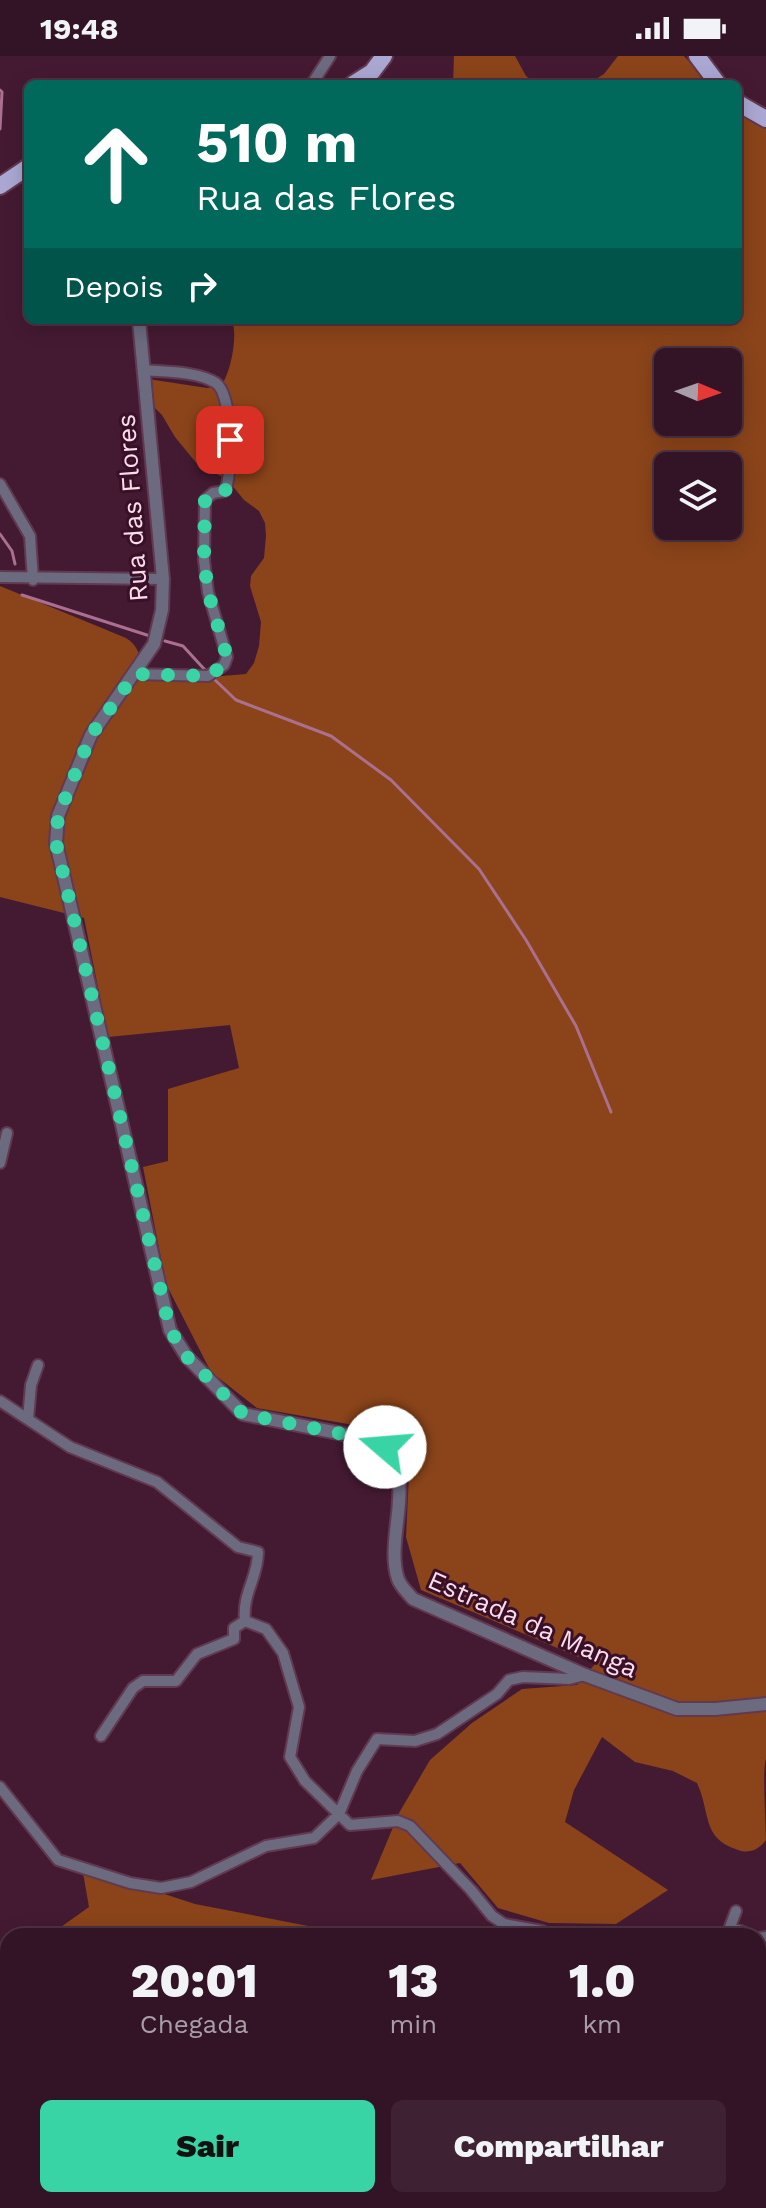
<!DOCTYPE html>
<html lang="pt">
<style>
body{margin:0;font-family:"Work Sans",sans-serif;background:#3e2132;color:#f1f3f6;height:100vh;display:flex;flex-direction:column;font-size:30px;white-space:nowrap}
*{box-sizing:border-box;margin:0}
p{font-size:26px;color:#a99ea7}
.icon{flex:none;width:44px;height:44px;fill:none;stroke:currentColor;stroke-width:2;stroke-linecap:round;stroke-linejoin:round}
.map{position:relative;flex:1;overflow:hidden}
.panel{position:absolute;left:0px;top:1872px;width:766px;height:280px;display:flex;flex-direction:column;background:#331426;border-radius:24px 24px 0 0;box-shadow:0 4px 20px #0003,0 0 0 2px #4e3343}
.panel>*{flex:none}
.top-card{position:absolute;left:24px;top:24px;width:718px;height:244px;border-radius:12px;box-shadow:0 4px 20px #0003,0 0 0 2px #4e3343;background:#00695c;color:#fff;overflow:hidden}
.needle{width:52px;rotate:92deg}
.buttons{position:absolute;left:654px;top:292px;display:grid;gap:16px}
.buttons a{display:grid;place-items:center;width:88px;height:88px;border-radius:12px;background:#331426;box-shadow:0 4px 20px #0003,0 0 0 2px #4e3343;font-size:40px}
.pin{position:absolute;display:grid;place-items:center;width:68px;height:68px;color:#fff;margin:-34px;border-radius:16px;box-shadow:0 4px 12px #0006}
.me{position:absolute;width:88px;margin:-44px;rotate:288deg;stroke-linejoin:round;filter:drop-shadow(0 0 6px #0008)}
.turn{display:flex;align-items:center;gap:28px;height:168px;padding:0 40px;font-size:36px}
.turn .icon{width:104px;height:104px;stroke-width:2.5}
.turn b{display:block;font-size:56px;line-height:68px}
.then{display:flex;align-items:center;height:76px;padding:0 40px;background:#0003;gap:16px;font-size:30px}
.eta{display:flex;justify-content:space-evenly;align-items:center;height:136px;text-align:center}
.eta b{font-size:48px;font-weight:800;line-height:56px}
.button{display:flex;gap:16px;margin-top:auto;padding:16px 40px}
.button a{flex:1;height:92px;border-radius:12px;background:#39d4a5;color:#111;font-size:32px;font-weight:800;line-height:92px;text-align:center}
.button a+a{background:#3e2132;color:#f1f3f6}
.status{display:flex;justify-content:space-between;align-items:center;height:56px;padding:0 40px;background:#331426;direction:ltr}
.status svg{height:22px;fill:currentColor}
.map>svg:first-child{display:block}
</style>
<div class="status"><b>19:48</b><svg viewBox="0 0 49 12"><path d="M0 12V9h3v3zM5 12V6h3v6zM10 12V3h3v9zM15 12V0h3v12zM26 1h20v11H26zM47 4h2v5h-2z"/></svg></div>
<div class="map">
<svg width="766" height="2152" viewBox="0 0 766 2152">
<rect width="100%" height="100%" fill="#441a32"/>
<path fill="#8b441a" fill-rule="evenodd" d="M454 0H515L526 20 537 28H453Z
M618 0H684L709 28H588L604 18Z
M738 53 766 70V1703C762 1713 766 1768 766 1784 759 1794 749 1798 738 1794 701 1782 711 1757 697 1727L673 1715 635 1706 602 1681 574 1734 565 1766 668 1834 616 1868 549 1867 498 1852 460 1807 371 1824 399 1757 430 1704 472 1667 522 1633 577 1629 595 1608 421 1534 406 1481 410 1397 398 1383 382 1374 257 1352 211 1316 166 1228 143 1111 168 1105V1033L239 1012 230 969 108 981 84 862 0 841V530L126 582C147 595 135 617 164 625L246 618 254 607 259 590 261 566 250 530 251 520 264 502 266 480 265 467 259 455 244 444 227 423 198 409 175 381 162 359 149 346 148 323 207 332 220 331C231 318 238 279 232 264H738ZM668 306H728V366H668ZM668 410H728V470H668Z
M82 1811 195 1848 329 1874 332 1880H55L58 1873 89 1851Z"/>
<g fill="none" stroke-linecap="round" stroke-linejoin="round">
<path stroke="#ab6f8f" stroke-width="3" d="M0 34 2 36 0 73
M0 478 12 495 15 508
M22 539 150 580
M165 585 183 590 205 614
M215 624 236 644 331 680 391 724 479 813 526 884 576 970 611 1056
M758 1973H766
M0 2000H8
M260 2144 267 2149 290 2144"/>
<defs>
<path id="minor" d="M312 28 330 0
M0 428 30 480 33 524
M0 521 163 523
M135 618 208 620 224 609 227 601 208 536 204 504 205 444 213 437 225 435C233 417 233 339 216 327 197 315 165 316 143 314
M0 1107 7 1077
M0 1345 70 1391 157 1426 238 1491 258 1496C258 1522 242 1537 245 1565L266 1573 283 1597 299 1651 290 1701 305 1725 350 1769 398 1765 410 1770 471 1834 492 1860 504 1868 542 1875 551 1880
M28 1363 31 1329 38 1309
M101 1680 133 1632 143 1625H176L197 1598 234 1583V1572L245 1565
M0 1731 58 1804 130 1827 161 1832 191 1826 266 1790 314 1782 339 1758 357 1715 377 1683 415 1685 437 1678 497 1638 509 1624 523 1621 569 1623 585 1619
M736 1855 730 1871 753 1880
M758 1882 766 1881"/>
<path id="tertiary" d="M139 264 163 523 162 554 154 588 91 679 58 760 56 787 170 1274 187 1301 243 1358 373 1384C424 1413 383 1478 398 1523 401 1531 408 1537 413 1543L585 1619 677 1653H715L766 1648
M602 2152 655 2146 758 2148 766 2146"/>
<path id="primary" d="M697 0 718 28
M353 28 372 16 384 0
M738 47 766 63
M0 130 28 111"/>
</defs>
<use href="#minor" stroke="#613950" stroke-width="14"/>
<use href="#tertiary" stroke="#613950" stroke-width="16"/>
<use href="#primary" stroke="#613950" stroke-width="20"/>
<use href="#minor" stroke="#6b6a7f" stroke-width="10"/>
<use href="#tertiary" stroke="#6b6a7f" stroke-width="12"/>
<use href="#primary" stroke="#aaa7d2" stroke-width="16"/>
</g>
<g fill="none" stroke-linecap="round" stroke-linejoin="round">
<path stroke="#39d4a5" stroke-width="14" stroke-dasharray="0 25.2" d="M230 384 228 427 225 435 213 437 205 444 204 504 208 536 227 601 224 609 208 620 135 618 91 679 58 760 56 787 170 1274 187 1301 243 1358 373 1384 385 1391"/>
</g>
<g text-anchor="middle" dominant-baseline="central" stroke-width="6" stroke-linejoin="round" paint-order="stroke">
<g font-size="26" fill="#faddeb" stroke="#391028">
<text transform="translate(132 452) rotate(-94)">Rua das Flores</text>
<text transform="translate(533 1568) rotate(24)">Estrada da Manga</text>
</g>
</g>
</svg>
<div class="buttons">
<a><svg class="needle" viewBox="-14 -14 28 28"><path d="M0-13l5 13h-10z" fill="#e53935"/><path d="M0 13l5-13h-10z" fill="#a99ea7"/></svg></a>
<a><svg class="icon" aria-label="layers" viewBox="0 0 24 24"><path d="M12 4l9 5-9 5-9-5zM3 14l9 5 9-5"/></svg></a>
</div>
<div class="pin" style="left:230px;top:384px;background:#d93025"><svg class="icon" aria-label="arrive" viewBox="0 0 24 24"><path d="M6 21V4h12l-3 4 3 4H6"/></svg></div>
<svg class="me" style="left:385px;top:1391px" viewBox="-20 -20 40 40"><circle r="19" fill="#fff"/><path d="M0-13L10 11 0 6-10 11z" fill="#39d4a5"/></svg>
<div class="top-card">
<div class="turn"><svg class="icon" aria-label="ahead" viewBox="0 0 24 24"><path d="M12 20V5M6 11l6-6 6 6"/></svg><div><b>510 m</b>Rua das Flores</div></div>
<div class="then">Depois<svg class="icon" aria-label="right" viewBox="0 0 24 24"><path d="M7 20v-9h11M14 6l5 5-5 5"/></svg></div>
</div>
<section class="panel">
<div class="eta">
<div><b>20:01</b><p>Chegada</p></div>
<div><b>13</b><p>min</p></div>
<div><b>1.0</b><p>km</p></div>
</div>
<div class="button"><a>Sair</a><a>Compartilhar</a></div>
</section>
</div>
